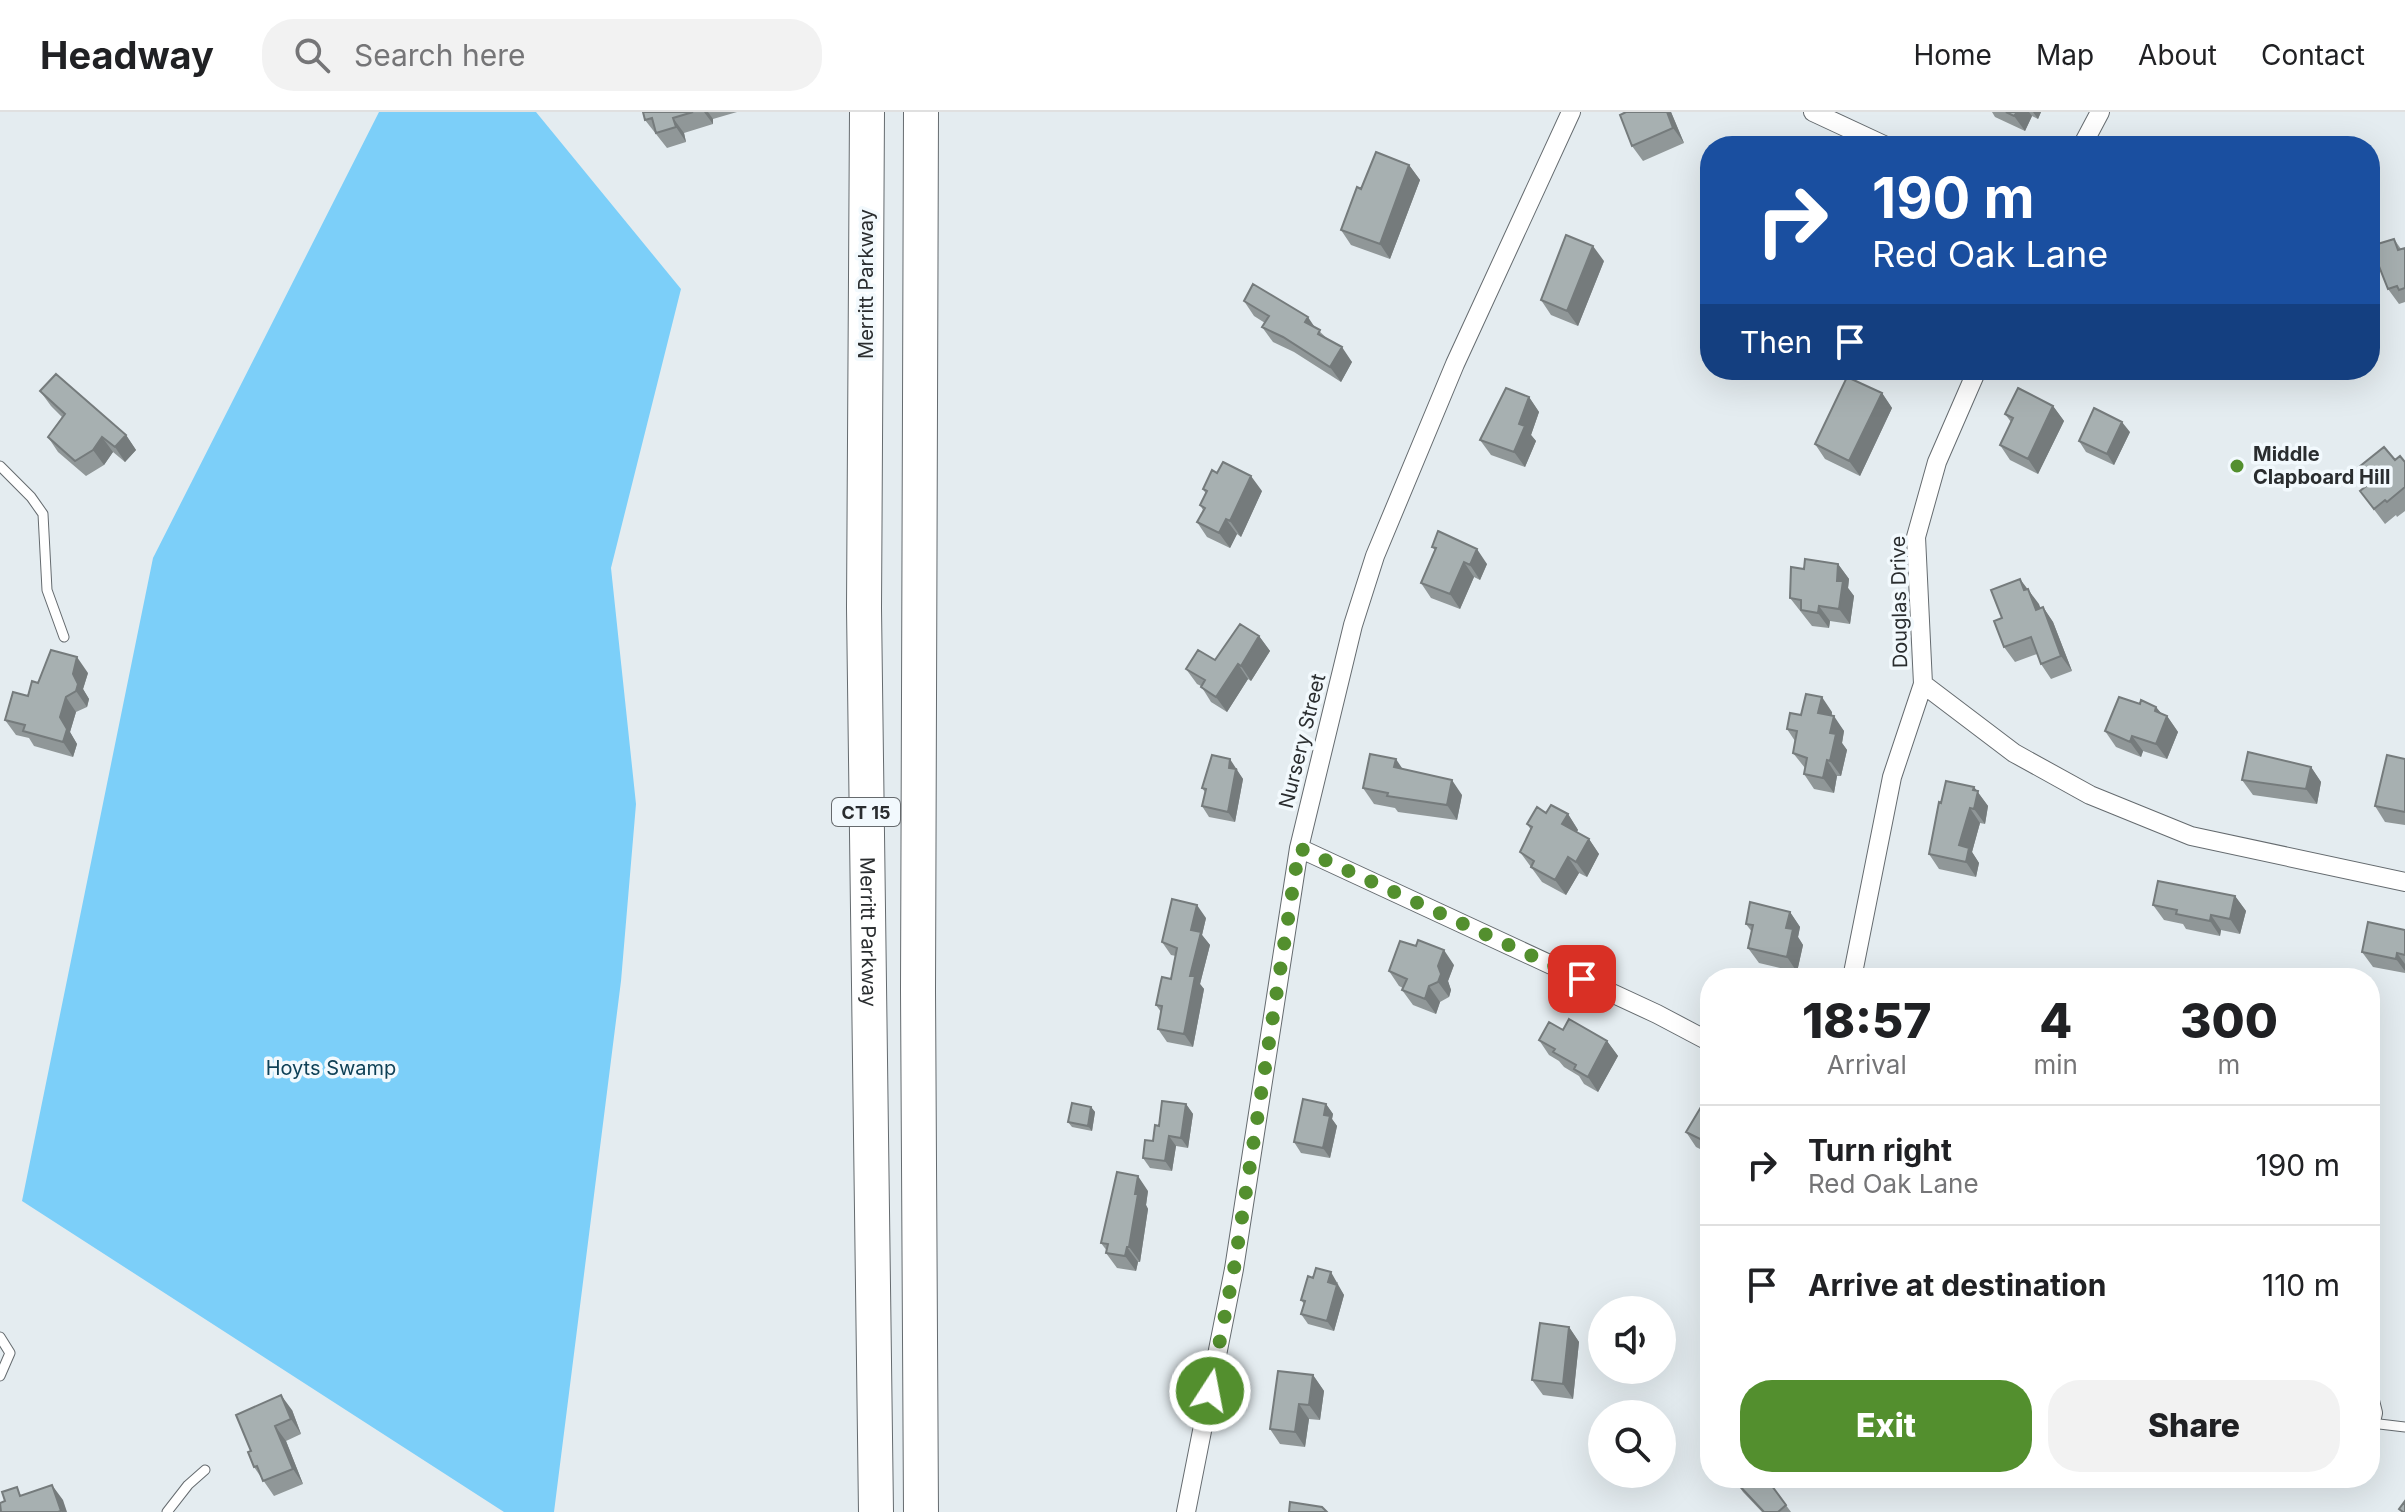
<!DOCTYPE html>
<style>
body{margin:0;font-family:Inter,sans-serif;background:#f2f2f2;color:#202124;height:100vh;display:flex;flex-direction:column;font-size:30px;white-space:nowrap}
*{box-sizing:border-box;margin:0}
p{font-size:26px;color:#757577}
.icon{flex:none;width:44px;height:44px;fill:none;stroke:currentColor;stroke-width:2;stroke-linecap:round;stroke-linejoin:round}
.map{position:relative;flex:1;overflow:hidden}
.side{position:absolute;left:1700px;top:856px;width:680px;height:520px;display:flex;flex-direction:column;background:#fff;border-radius:32px;box-shadow:0 8px 32px #0002}
.side>*{flex:none}
.guide{position:absolute;left:1700px;top:24px;width:680px;height:244px;border-radius:32px;box-shadow:0 8px 32px #0002;background:#1a4fa0;color:#fff;overflow:hidden}
.buttons{position:absolute;left:1588px;top:1184px;display:grid;gap:16px}
.buttons a{display:grid;place-items:center;width:88px;height:88px;border-radius:50%;background:#fff;box-shadow:0 8px 32px #0002;font-size:40px}
.pin{position:absolute;display:grid;place-items:center;width:68px;height:68px;color:#fff;margin:-34px;border-radius:16px;box-shadow:0 4px 12px #0006}
.me{position:absolute;width:88px;margin:-44px;rotate:11deg;stroke-linejoin:round;filter:drop-shadow(0 0 6px #0008)}
.turn{display:flex;align-items:center;gap:28px;height:168px;padding:0 40px;font-size:36px}
.turn .icon{width:104px;height:104px;stroke-width:2.5}
.turn b{display:block;font-size:56px;line-height:68px}
.then{display:flex;align-items:center;height:76px;padding:0 40px;background:#0003;gap:16px;font-size:30px}
.eta{display:flex;justify-content:space-evenly;align-items:center;height:136px;text-align:center}
.eta b{font-size:48px;font-weight:800;line-height:56px}
.cta{display:flex;gap:16px;margin-top:auto;padding:16px 40px}
.cta a{flex:1;height:92px;border-radius:32px;background:#538f2e;color:#fff;font-size:32px;font-weight:800;line-height:92px;text-align:center}
.cta a+a{background:#f2f2f2;color:#202124}
ul{padding:0;list-style:none}
li{display:flex;align-items:center;gap:24px;height:120px;padding:0 40px;border-top:2px solid #e0e0e0}
li div{flex:1}
li b{display:block;font-size:30px}
li em{font-style:normal}
header{display:flex;align-items:center;gap:48px;box-sizing:border-box;height:112px;padding:0 40px;background:#fff;border-bottom:2px solid #e0e0e0}
header strong{font-size:38px}
nav{display:flex;gap:44px;margin-inline-start:auto;font-size:28px}
.search{width:560px;height:72px;background:#f2f2f2;display:flex;align-items:center;gap:20px;box-sizing:border-box;padding:0 28px;border-radius:32px;color:#757577;font-size:30px}
.map>svg:first-child{display:block}
</style>
<header>
<strong>Headway</strong>
<div class="search"><svg class="icon" aria-label="search" viewBox="0 0 24 24"><circle cx="10" cy="10" r="6"/><path d="M15 15l6 6"/></svg>Search here</div>
<nav><a>Home</a><a>Map</a><a>About</a><a>Contact</a></nav>
</header>
<div class="map">
<svg width="2405" height="1400" viewBox="0 0 2405 1400">
<rect width="100%" height="100%" fill="#e4ecf0"/>
<path fill="#7ccff9" d="M379 0H536L681 177 611 456 636 692 621 869 554 1400H504L22 1089 153 446Z"/>
<g fill="none" stroke-linecap="round" stroke-linejoin="round">
<defs>
<path id="lane" d="M0 354 31 385 43 402 47 478 64 525
M0 1225 10 1241 0 1264
M2371 1311 2405 1315
M167 1400 188 1373 205 1358"/>
<path id="street" d="M1813 0 1886 34
M2082 34 2100 0
M1923 572 2014 641 2090 683 2191 724 2405 770
M1299 736 1657 902 1710 930
M1852 866 1892 665 1923 572 1916 425 1937 350 1977 258
M2370 1289 2373 1301 2370 1314
M1186 1400 1234 1157 1299 736 1353 513 1375 444 1455 252 1571 0"/>
<g id="highway">
<path id="s1" d="M867 0 864 496 876 1400"/>
<path d="M921 1400 918 878 921 0"/>
</g>
</defs>
<use href="#lane" stroke="#656b6f" stroke-width="11"/>
<use href="#street" stroke="#656b6f" stroke-width="20"/>
<use href="#highway" stroke="#656b6f" stroke-width="36"/>
<use href="#lane" stroke="#fff" stroke-width="9"/>
<use href="#street" stroke="#fff" stroke-width="18"/>
<use href="#highway" stroke="#fff" stroke-width="34"/>
</g>
<path fill="#909798" d="M643 0H737L713 7V12L684 21 686 30 667 36 645 8Z
M1626 0H1671L1684 31 1643 49 1632 34Z
M1992 0H2041L2038 7 2032 4 2025 19 1995 5Z
M1409 53 1420 68 1390 147 1351 133 1341 118Z
M2394 127 2401 137 2405 136V190L2399 192 2388 177Z
M1604 149 1578 214 1551 203 1541 188Z
M1244 189 1316 216 1352 250 1341 270 1294 240 1273 230 1262 215 1265 211 1254 204Z
M40 279 126 323 136 338 125 350 113 340 104 353 86 364 58 340 48 325 62 305 51 294Z
M1882 281 1892 296 1860 364 1825 347 1815 332Z
M1529 285 1539 300 1531 323 1536 329 1525 355 1491 343 1480 328Z
M2053 294 2064 309 2038 362 2010 348 2000 333 2011 310 2005 302Z
M2130 320 2114 353 2086 340 2079 329Z
M2395 348 2405 350V399L2397 405 2396 403 2385 412 2360 379Z
M1203 377 1262 379 1241 425 1237 422 1230 436 1207 425 1197 410 1203 398 1200 393 1206 382Z
M1432 435 1487 452 1480 468 1474 465 1460 497 1431 486 1421 471 1435 438Z
M1838 452 1849 467 1848 476 1854 484 1850 512 1830 509 1829 516 1812 514 1790 486 1804 457Z
M2027 477H2028L2040 496 2043 495 2053 510 2072 559 2051 567 2041 552 2037 542 2015 550 2004 535Z
M1259 524 1270 539 1251 569 1248 567 1227 600 1211 590 1201 574 1197 572 1186 557 1215 548Z
M88 561 83 577 89 587 87 595 76 600 70 620 77 632 73 645 34 634 29 626 16 623 5 608 28 584Z
M2140 592 2156 595 2162 602 2167 604 2178 620 2167 647 2143 639 2141 645 2116 635 2105 619Z
M1832 600V604L1844 619 1842 631 1847 638 1841 664H1837L1834 681 1814 677 1804 662 1805 656 1793 641 1795 629 1787 617 1801 603Z
M2405 647V713L2385 710 2375 694Z
M2311 655 2321 670 2317 692 2253 683 2242 668Z
M1238 657 1237 659 1243 667 1235 710 1209 705 1202 694 1205 680 1202 676Z
M1403 657 1462 683 1457 708 1398 700 1395 696 1374 692 1363 676Z
M1974 675 1988 694 1985 712 1980 711 1972 740 1979 751 1976 765 1939 757 1929 742Z
M1546 701 1568 702 1578 718 1576 720 1589 727 1599 742 1587 765 1579 761 1566 783 1542 770 1520 740 1531 718 1527 712Z
M2235 784 2246 799 2240 822 2221 818 2220 824 2186 817 2183 812 2164 808 2153 793Z
M1790 800 1800 815 1798 825 1803 833 1797 860 1759 851 1748 836 1752 820 1746 812Z
M1206 806 1202 823 1210 833 1200 872 1204 877 1193 935 1167 930 1158 917 1161 900 1156 893 1171 867 1176 844 1171 843 1162 830Z
M2405 818V861L2373 855 2362 840Z
M1454 853 1448 869 1451 878 1449 885 1440 890 1436 902 1413 893 1402 878 1403 876 1399 874 1389 859Z
M1563 918 1607 929 1618 944 1598 980 1584 972 1579 964 1564 955 1559 949 1549 943 1539 928Z
M1186 992 1193 1002 1188 1036 1176 1034 1172 1059 1150 1056 1143 1046 1153 1029 1159 1014Z
M1326 992 1333 1002 1332 1007 1337 1014 1330 1046 1301 1041 1294 1030Z
M1710 994V1042L1696 1035 1686 1020Z
M1091 995 1095 1000 1092 1019 1072 1015 1068 1010Z
M1148 1079 1146 1093 1148 1097 1140 1150H1138L1136 1159 1117 1156 1106 1141 1107 1139 1101 1131Z
M1338 1170 1337 1173 1344 1183 1334 1219 1308 1212 1301 1202 1304 1192 1301 1188Z
M1569 1215 1579 1230 1573 1287 1543 1283 1532 1268Z
M1313 1263 1324 1279 1320 1308 1309 1307 1305 1335 1280 1332 1270 1317Z
M292 1298 301 1322 286 1329 303 1372 274 1384 254 1355 251 1339Z
M1766 1366 1791 1400H1762L1743 1380 1736 1370Z"/>
<path fill="#757b7c" d="M704 0H708L713 7V12Z
M1667 0H1671L1684 31 1673 16Z
M2017 0H2029L2032 4 2025 19 2014 4Z
M2033 0H2041L2038 7Z
M673 6 684 21 686 30 676 15Z
M1409 53 1420 68 1390 147 1380 132Z
M1593 134 1604 149 1578 214 1567 199Z
M1308 205 1318 220 1305 210Z
M1342 235 1352 250 1341 270 1330 255Z
M1882 281 1892 296 1860 364 1849 349Z
M1529 285 1539 300 1531 323 1536 329 1525 355 1514 340 1519 312Z
M2053 294 2064 309 2038 362 2028 347Z
M2122 310 2130 320 2114 353 2107 342Z
M126 323 136 338 125 350 115 335Z
M102 325 113 340 104 353 93 338Z
M1251 364 1262 379 1241 425 1230 409Z
M1226 407 1237 422 1230 436 1219 421Z
M1477 437 1487 452 1480 468 1470 453Z
M1464 450 1474 465 1460 497 1450 482Z
M1838 452 1849 467 1848 476 1854 484 1850 512 1839 497 1837 469Z
M2020 467 2039 492 2047 513 2024 478Z
M1819 494 1830 509 1829 516 1818 501Z
M2043 495 2053 510 2072 559 2061 544Z
M1259 524 1270 539 1251 569 1241 554Z
M77 545 88 561 83 577 89 587 87 595 76 579 73 562Z
M1238 552 1248 567 1227 600 1216 585Z
M66 585 76 600 70 620 77 632 73 645 63 630 60 605Z
M1822 585 1832 600 1829 616 1818 601Z
M2156 595 2166 608 2167 604 2178 620 2167 647 2156 632 2155 599Z
M1834 604 1844 619 1842 631 1847 638 1841 664 1830 649V621Z
M2132 624 2143 639 2141 645 2130 630Z
M1230 647 1243 667 1235 710 1228 700 1229 656Z
M1396 647 1406 662 1394 655Z
M1827 648 1837 664 1834 681 1823 666Z
M2311 655 2321 670 2317 692 2306 677Z
M1452 668 1462 683 1457 708 1447 693Z
M1974 675 1988 694 1985 712 1974 697Z
M1970 696 1980 711 1972 740 1979 751 1976 765 1966 750 1959 733Z
M1568 702 1578 718 1573 727 1562 712Z
M1589 727 1599 742 1587 765 1576 750Z
M1568 745 1579 761 1566 783 1555 768Z
M2235 784 2246 799 2240 822 2230 807Z
M1197 793 1206 806 1202 823 1210 833 1200 872 1204 877 1193 935 1184 922 1190 864 1191 818Z
M1790 800 1800 815 1798 825 1803 833 1797 860 1787 845 1786 816Z
M2211 803 2221 818 2220 824 2210 809Z
M1444 838 1454 853 1448 869 1451 878 1449 885 1438 870V854Z
M2397 841 2405 852V859L2396 847Z
M1429 874 1440 890 1436 902 1425 887Z
M1607 929 1618 944 1598 980 1588 965Z
M1186 992 1193 1002 1188 1036 1181 1026Z
M1326 992 1333 1002 1332 1007 1337 1014 1330 1046 1323 1036 1324 1003Z
M1091 995 1095 1000 1092 1019 1088 1014Z
M1169 1024 1176 1034 1172 1059 1165 1049Z
M1138 1064 1148 1079 1146 1093 1148 1097 1140 1150 1129 1135 1135 1082Z
M1127 1135 1138 1150 1136 1159 1125 1144Z
M1331 1160 1344 1183 1334 1219 1327 1209 1328 1170Z
M1569 1215 1579 1230 1573 1287 1563 1272Z
M1313 1263 1324 1279 1320 1308 1309 1293Z
M281 1283 292 1298 301 1322 291 1307Z
M1299 1292 1309 1307 1305 1335 1295 1320Z
M275 1314 286 1329 303 1372 293 1357Z
M52 1373 63 1388 67 1400H62L61 1399Z"/>
<path fill="#a7b0b1" stroke="#757b7c" stroke-width="2" d="M643 0H693L673 6 676 15 656 21 652 6 645 8Z
M1626 0H1667L1673 16 1632 34 1620 3Z
M2006 0H2017L2014 4Z
M1376 40 1409 53 1380 132 1341 118 1357 75 1361 77Z
M1566 123 1593 134 1567 199 1541 188Z
M2394 127 2398 138 2405 136V176L2399 178 2397 174 2388 177 2371 134Z
M1253 172 1308 205 1305 210 1320 218 1318 222 1342 235 1330 255 1283 225 1262 215 1269 204 1244 189Z
M56 262 126 323 115 335 102 325 93 338 75 349 48 325 65 302 40 279Z
M1847 265 1882 281 1849 349 1815 332Z
M1506 276 1529 285 1519 312 1525 314 1514 340 1480 328Z
M2018 276 2053 294 2028 347 2000 333 2013 306 2005 302Z
M2094 296 2122 310 2107 342 2079 329Z
M2384 335 2395 348 2400 344 2405 350V375L2387 390 2385 388 2374 397 2360 379 2370 371 2359 355Z
M1223 350 1251 364 1230 409 1226 407 1219 421 1197 410 1205 396 1200 393 1207 379 1203 377 1212 358 1217 361Z
M1438 419 1477 437 1470 453 1464 450 1450 482 1421 471 1436 436 1432 435Z
M1805 447 1838 452 1837 469H1843L1839 497 1819 494 1818 501 1801 498V488L1790 486 1791 455 1804 457Z
M2020 467 2024 478 2028 477 2036 498 2043 495 2061 544 2041 552 2031 525 2004 535 1994 509 2002 506 1991 478Z
M1240 512 1259 524 1241 554 1238 552 1216 585 1201 575 1205 568 1186 557 1198 538 1215 548Z
M51 538 77 545 73 562 78 572 76 579 66 585 60 605 67 617 63 630 23 619 25 613 5 608 13 580 28 584 32 569 38 571Z
M1806 582 1822 585 1818 601 1834 604 1830 621 1836 622 1830 649 1827 648 1823 666 1804 662 1807 646 1793 641 1797 619 1787 617 1790 601 1801 603Z
M2119 585 2140 592 2141 588 2156 595 2155 599 2167 604 2156 632 2132 624 2130 630 2105 619Z
M2248 640 2311 655 2306 677 2242 668Z
M1370 642 1396 647 1394 655 1452 668 1447 693 1387 684 1388 681 1363 676Z
M1212 643 1230 647 1229 656 1236 657 1228 700 1202 694 1206 677 1202 676Z
M2387 643 2405 647V700L2375 694Z
M1946 669 1974 675 1973 678 1978 679 1974 697 1970 696 1959 733 1969 736 1966 750 1929 742 1939 690 1941 691Z
M1551 693 1568 702 1562 712 1589 727 1576 750 1568 745 1555 768 1531 755 1534 749 1520 740 1532 715 1527 712 1537 695 1546 701Z
M2158 769 2235 784 2230 807 2211 803 2210 809 2176 802 2177 798 2153 793Z
M1172 787 1197 793 1191 818 1201 820 1190 864H1195L1184 922 1158 917 1162 894 1156 893 1161 869 1162 865 1171 867 1177 836 1162 830Z
M1750 790 1790 800 1786 816 1793 817 1787 845 1748 836 1753 813 1746 812Z
M2368 810 2405 818V843L2397 841 2396 847 2362 840Z
M1418 828 1444 838 1438 854 1441 862 1438 870 1429 874 1425 887 1402 878 1407 867 1389 859 1400 829 1416 834Z
M1569 907 1607 929 1588 965 1574 957 1576 953 1553 940 1555 937 1539 928 1549 910 1563 918Z
M1303 987 1326 992 1324 1003 1330 1004 1323 1036 1294 1030Z
M1162 989 1186 992 1181 1026 1169 1024 1165 1049 1143 1046 1145 1028 1153 1029 1155 1013 1159 1014Z
M1704 990 1710 994V1032L1686 1020Z
M1072 991 1091 995 1088 1014 1068 1010Z
M1117 1060 1138 1064 1135 1082H1138L1129 1135H1127L1125 1144 1106 1141 1108 1132 1101 1131Z
M1316 1156 1331 1160 1328 1170 1337 1173 1327 1209 1301 1202 1305 1189 1301 1188 1308 1164 1313 1166Z
M1540 1211 1569 1215 1563 1272 1532 1268Z
M1278 1259 1313 1263 1309 1293 1299 1292 1295 1320 1270 1317Z
M281 1283 291 1307 275 1314 293 1357 263 1369 257 1354 254 1355 248 1340 251 1339 236 1303Z
M1741 1366H1766L1786 1393 1778 1400H1764L1736 1370Z
M52 1373 61 1399 58 1400H1L0 1391 5 1389 2 1380 17 1375 20 1384Z
M2405 1389V1400H2403L2399 1397Z
M1290 1390 1322 1395 1327 1400H1289Z"/>
<g fill="none" stroke-linecap="round" stroke-linejoin="round">
<path stroke="#538f2e" stroke-width="14" stroke-dasharray="0 25.2" d="M1210 1279 1234 1157 1299 736 1582 867"/>
</g>
<circle fill="#538f2e" stroke="#f2f9fd" stroke-width="3" cx="2237" cy="354" r="8"/>
<g text-anchor="middle" dominant-baseline="central" stroke-width="7" stroke-linejoin="round" paint-order="stroke">
<rect fill="#f2f9fd" stroke="#666a6d" stroke-width="2" x="832" y="686" width="68" height="28" rx="6"/>
<g font-size="18" font-weight="bold" fill="#2a2d2f">
<text x="866" y="700">CT 15</text>
</g>
<g font-size="20" fill="#2a2d2f" stroke="#f2f9fd">
<text transform="translate(866 172) rotate(-90)">Merritt Parkway</text>
<text transform="translate(1899 490) rotate(-91)">Douglas Drive</text>
<text transform="translate(1302 629) rotate(-76)">Nursery Street</text>
<text stroke="none"><textPath href="#s1" startOffset="820">Merritt Parkway</textPath></text>
</g>
<g font-size="20" font-weight="bold" fill="#2a2d2f" stroke="#f2f9fd" text-anchor="start">
<text x="2253" y="342">Middle<tspan x="2253" dy="23">Clapboard Hill</tspan></text>
</g>
<g font-size="20" fill="#0f4157" stroke="#f2f9fd">
<text x="331" y="956">Hoyts Swamp</text>
</g>
</g>
</svg>
<div class="buttons">
<a><svg class="icon" aria-label="sound" viewBox="0 0 24 24"><path d="M4 9h4l5-4v14l-5-4H4zM17 9q2 3 0 6"/></svg></a>
<a><svg class="icon" aria-label="search" viewBox="0 0 24 24"><circle cx="10" cy="10" r="6"/><path d="M15 15l6 6"/></svg></a>
</div>
<div class="pin" style="left:1582px;top:867px;background:#d93025"><svg class="icon" aria-label="arrive" viewBox="0 0 24 24"><path d="M6 21V4h12l-3 4 3 4H6"/></svg></div>
<svg class="me" style="left:1210px;top:1279px" viewBox="-20 -20 40 40"><circle r="17" fill="#538f2e" stroke="#fff" stroke-width="3"/><path d="M0-11L8 9 0 5-8 9z" fill="#fff"/></svg>
<div class="guide">
<div class="turn"><svg class="icon" aria-label="right" viewBox="0 0 24 24"><path d="M7 20v-9h11M14 6l5 5-5 5"/></svg><div><b>190 m</b>Red Oak Lane</div></div>
<div class="then">Then<svg class="icon" aria-label="arrive" viewBox="0 0 24 24"><path d="M6 21V4h12l-3 4 3 4H6"/></svg></div>
</div>
<section class="side">
<div class="eta">
<div><b>18:57</b><p>Arrival</p></div>
<div><b>4</b><p>min</p></div>
<div><b>300</b><p>m</p></div>
</div>
<ul>
<li><svg class="icon" aria-label="right" viewBox="0 0 24 24"><path d="M7 20v-9h11M14 6l5 5-5 5"/></svg><div><b>Turn right</b><p>Red Oak Lane</p></div><em>190 m</em></li>
<li><svg class="icon" aria-label="arrive" viewBox="0 0 24 24"><path d="M6 21V4h12l-3 4 3 4H6"/></svg><div><b>Arrive at destination</b></div><em>110 m</em></li>
</ul>
<div class="cta"><a>Exit</a><a>Share</a></div>
</section>
</div>
